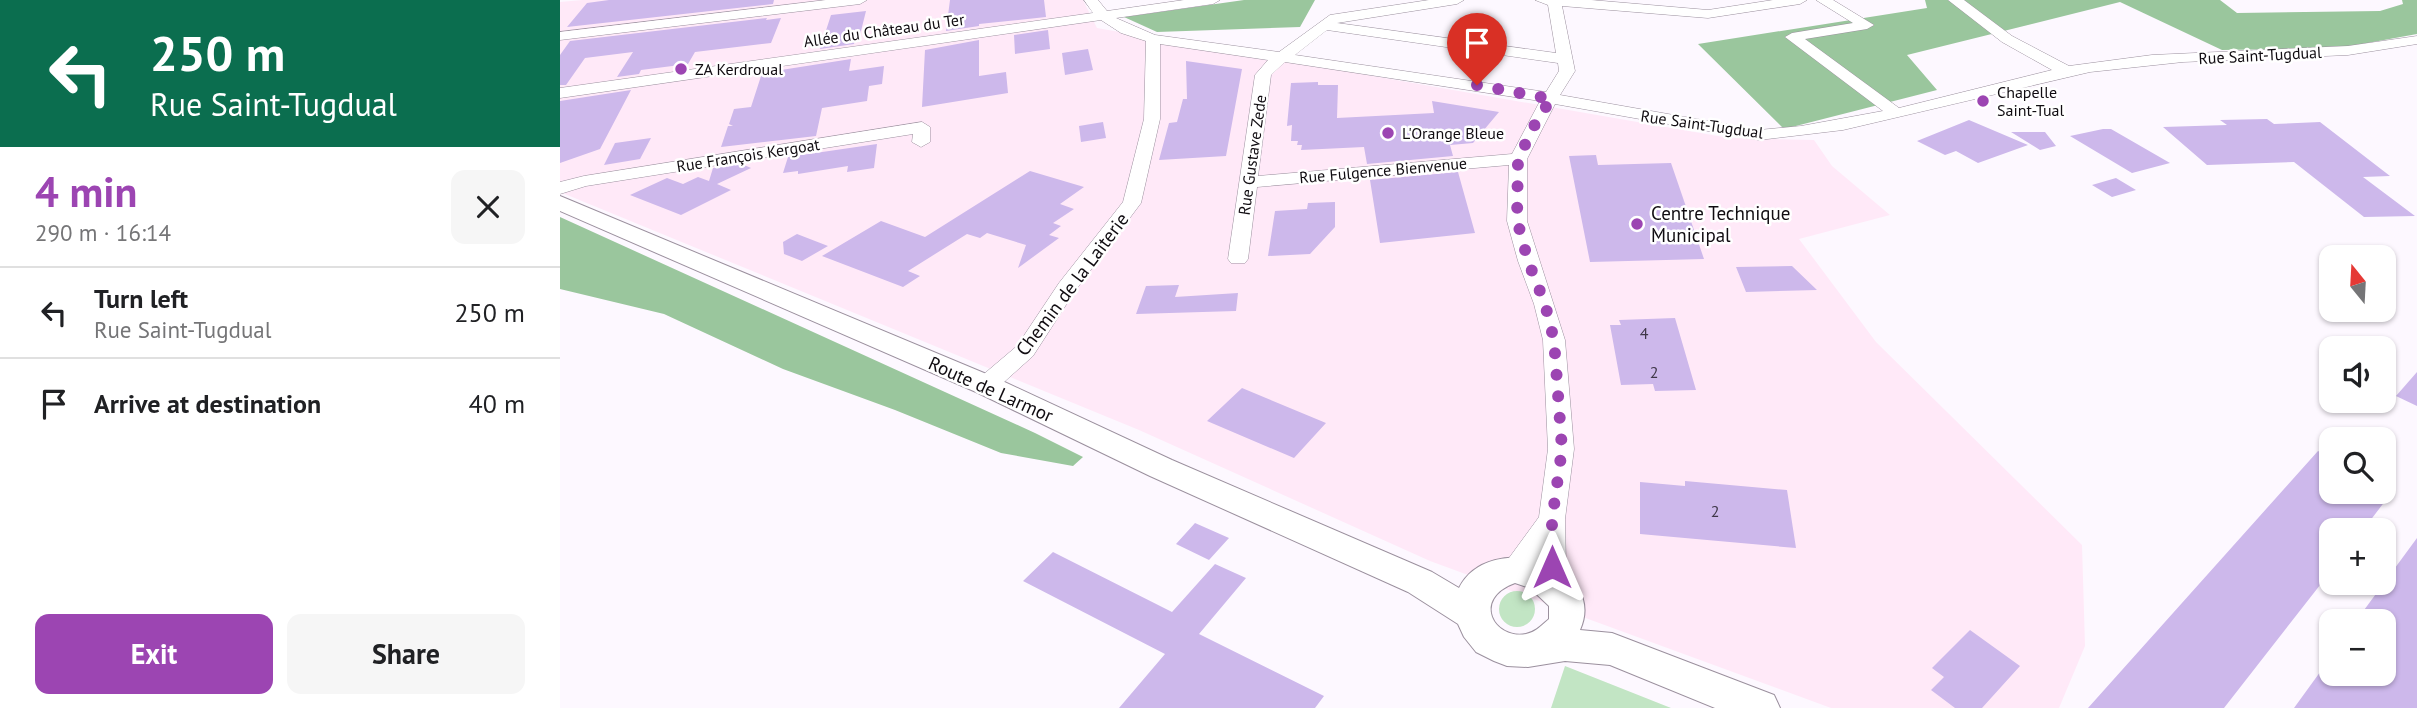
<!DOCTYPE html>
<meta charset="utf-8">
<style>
body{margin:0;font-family:"PT Sans",sans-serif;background:#f6f6f6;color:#202124;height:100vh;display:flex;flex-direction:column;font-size:26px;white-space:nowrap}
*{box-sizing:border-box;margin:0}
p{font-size:23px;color:#757577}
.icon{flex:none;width:38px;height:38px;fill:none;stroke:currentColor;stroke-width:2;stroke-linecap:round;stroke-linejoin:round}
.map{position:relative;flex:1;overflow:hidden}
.details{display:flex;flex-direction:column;background:#fff;width:560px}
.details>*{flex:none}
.banner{background:#0b6e4f;color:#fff;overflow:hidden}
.needle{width:46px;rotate:342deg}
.fabs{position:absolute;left:1759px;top:245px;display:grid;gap:14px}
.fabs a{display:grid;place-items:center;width:77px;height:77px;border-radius:14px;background:#fff;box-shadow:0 2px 5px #0004;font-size:35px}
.pin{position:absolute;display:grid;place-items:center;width:60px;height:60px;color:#fff;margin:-72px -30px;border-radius:50% 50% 50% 0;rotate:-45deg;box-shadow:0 0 7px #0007}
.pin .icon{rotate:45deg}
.me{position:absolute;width:77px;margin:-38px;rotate:0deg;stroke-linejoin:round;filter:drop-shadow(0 0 5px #0008)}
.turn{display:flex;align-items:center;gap:24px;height:147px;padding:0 35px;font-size:32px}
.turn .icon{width:91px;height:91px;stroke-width:2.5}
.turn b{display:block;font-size:49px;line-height:60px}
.round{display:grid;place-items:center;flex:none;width:74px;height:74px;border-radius:14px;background:#f6f6f6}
.headline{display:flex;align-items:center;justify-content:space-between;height:119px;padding:0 35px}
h1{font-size:42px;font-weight:700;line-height:52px;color:#9c45b2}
.button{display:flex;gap:14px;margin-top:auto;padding:14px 35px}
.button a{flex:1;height:80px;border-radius:14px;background:#9c45b2;color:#fff;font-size:28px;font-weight:700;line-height:80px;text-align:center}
.button a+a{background:#f6f6f6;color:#202124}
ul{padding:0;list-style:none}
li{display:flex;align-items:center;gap:21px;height:91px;padding:0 35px;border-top:2px solid #e0e0e0}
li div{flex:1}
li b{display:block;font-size:26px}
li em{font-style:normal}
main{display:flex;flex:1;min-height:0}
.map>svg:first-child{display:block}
</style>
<main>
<section class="details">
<div class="banner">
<div class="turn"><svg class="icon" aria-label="left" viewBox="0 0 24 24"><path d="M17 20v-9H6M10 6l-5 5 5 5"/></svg><div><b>250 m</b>Rue Saint-Tugdual</div></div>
</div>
<div class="headline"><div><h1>4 min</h1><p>290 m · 16:14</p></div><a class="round"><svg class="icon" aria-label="close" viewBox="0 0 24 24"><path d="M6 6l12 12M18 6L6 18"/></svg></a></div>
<ul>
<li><svg class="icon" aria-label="left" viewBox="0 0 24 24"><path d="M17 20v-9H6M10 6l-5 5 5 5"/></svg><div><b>Turn left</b><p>Rue Saint-Tugdual</p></div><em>250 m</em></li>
<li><svg class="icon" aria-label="arrive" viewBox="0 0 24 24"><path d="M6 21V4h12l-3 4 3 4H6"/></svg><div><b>Arrive at destination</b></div><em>40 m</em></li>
</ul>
<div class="button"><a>Exit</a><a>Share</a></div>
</section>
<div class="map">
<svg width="1857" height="708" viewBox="0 0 1857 708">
<rect width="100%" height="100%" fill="#fdf8ff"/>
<path fill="#ffe9f8" d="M23 0H523L537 28 1169 138 1254 140 1272 166 1330 215 1239 239 1316 342 1522 545 1525 646 1499 708H1271L870 561 579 430 0 192V2Z"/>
<path fill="#c2e5c4" d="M939 609a18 18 0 1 1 36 0a18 18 0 1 1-36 0Z
M1005 666 1111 708H991Z"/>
<path fill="#9ac69d" d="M684 0H755L740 27 597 32 564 17Z
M1365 0H1660L1677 13 1820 11 1843 4 1842 0H1857V34L1780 48 1662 50 1560 2 1347 55 1377 90 1224 129 1138 44 1367 8Z
M0 217 475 433 523 457 513 466 441 453 335 410 223 369 104 314 0 289Z"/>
<path fill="#cdb8eb" d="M49 0H214L213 4 7 27 27 3Z
M390 0H484L486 17 419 24V26L386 31Z
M306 11 300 35H296L294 44 260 49 271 15Z
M207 18 206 20 221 18 211 43 135 52 128 64 81 70 79 74 57 77 73 52 25 58 6 85H0V55L10 41Z
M488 30 490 49 455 54 454 35Z
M419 40V76L446 72 448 93 362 107 365 50Z
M528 49 533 70 505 75 502 53Z
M291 59 289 71 324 66 322 84 309 86 307 101 262 108 256 136 161 147 168 126H173L169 124 174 109 191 107 202 73Z
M626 61 682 69 666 156 599 160 609 123 617 122 623 99H627Z
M758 82V85H778L777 118 874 113 872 101 939 112 913 143 890 145 893 156 807 164 804 147 741 150 742 145H737L738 141H731L732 125 727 126 731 83Z
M71 90 40 149 0 163V101Z
M1707 119 1714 124 1760 122 1830 176 1803 177 1855 216 1804 217 1734 162 1647 165 1603 127 1667 125 1660 120Z
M1409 120 1468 145 1418 163 1396 151 1385 155 1357 141Z
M543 122 546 138 521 142 519 126Z
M1543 129H1551L1610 163 1572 173 1510 136Z
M1451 132H1485L1496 146 1480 150Z
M91 138 80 159 44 165 55 143Z
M317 144 314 168 287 172 288 166 238 174V171L223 173 228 157Z
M1036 155 1038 165 1111 163 1144 259 1030 262 1009 156Z
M182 164 191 168 157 184 171 190 121 215 70 195 107 178 123 184 138 177 149 181 153 168Z
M470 171 524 187 500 204 514 209 493 223 501 226 489 235 499 238 458 268 466 245 427 233 420 238 407 234 348 271 360 276 343 287 262 256 321 221 365 237Z
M898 172 915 233 820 243 810 180Z
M1556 178 1576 190 1552 197 1532 185Z
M775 202V227L750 254 708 256 715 211 747 209 748 203Z
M237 234 268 246 242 261 224 254 223 242Z
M1232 266 1257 290 1186 292 1176 267Z
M619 285 615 297 678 293 676 311 576 314 586 286Z
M1115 318 1136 390 1095 391 1093 384 1061 385 1050 325H1061L1059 320Z
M1857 372V406L1836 396Z
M682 388 766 423 734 458 647 421Z
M1758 451 1771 457V492H1832L1803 530H1771V571L1664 708H1528Z
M1125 481 1227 490 1236 548 1080 534V482L1125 486Z
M635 523 669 538 649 560 616 544Z
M1857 538V708H1734L1771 657V674H1824V621H1796Z
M493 552 612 612 655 564 686 578 639 634 764 696 755 708H559L605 654 463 581Z
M1410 630 1460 666 1422 708H1395L1371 690 1384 677 1372 668Z"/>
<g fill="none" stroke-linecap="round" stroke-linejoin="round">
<defs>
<path id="minor" d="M266 0H307L300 4 0 40V32Z
M524 0H538L547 11 624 0H660L653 4 556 18 595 35 719 52 770 15 869 0H904L897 4 777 23 996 53 988 5 975 0H1031L1148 10 1213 0H1247L1240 4 1148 18 1002 6 1015 71 1000 95 1199 130 1241 126 1323 111 1225 37 1232 33 1293 23 1256 0H1273L1314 25 1307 29 1245 39 1339 108 1492 70 1442 42 1388 0H1404L1452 36 1509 66 1592 55 1788 46 1857 36V44L1788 55 1623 62 1530 72 1283 130 1199 140 995 104 967 159V221L1005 340 1014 449 1005 519 1006 567 1012 587 1008 595 998 599 988 595 978 561C968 574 962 583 945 577L941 569 979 517 988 449 983 340 974 304 958 261 947 221 949 165 697 187 688 259 685 263H671L668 259 695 75 708 60 600 44V119L581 203 515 291 473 356 434 391 426 393 418 391 414 385 418 379 457 346 499 283 563 202 584 119 586 41 561 33 541 20 0 98V88L533 13ZM767 30 998 63 999 71 986 92 735 55ZM725 62 980 101 952 154 698 176 711 75Z
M362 122 370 127V142L361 147 352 142 353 134 26 186 0 194V182L24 176Z"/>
<path id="major" d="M0 196 436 378 612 460 872 572 899 588C929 528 1049 565 1020 630L1052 633 1214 695 1220 708H1155L1050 665 1005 661 968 667 947 666 934 661 916 652 904 637 898 624 848 592 590 476 416 392 0 211ZM955 583 970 588 989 606V619C982 625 976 632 966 634 934 640 911 599 955 583Z"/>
</defs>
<use href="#minor" stroke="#9b909e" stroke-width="1"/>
<use href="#major" stroke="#9b909e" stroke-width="2"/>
<use href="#minor" fill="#fff" fill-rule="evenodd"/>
<use href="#major" fill="#fff" fill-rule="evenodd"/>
</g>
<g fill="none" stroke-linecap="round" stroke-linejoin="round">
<path stroke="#9c45b2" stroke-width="12" stroke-dasharray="0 21.6" d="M917 85 992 99 979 116 958 159 957 220 968 261 985 304 994 340 1002 449 992 520V567"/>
</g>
<g fill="#9c45b2" stroke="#fff" stroke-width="2.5">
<circle cx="121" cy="69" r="7"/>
<circle cx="1423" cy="101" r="7"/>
<circle cx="828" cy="133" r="7"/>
<circle cx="1077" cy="224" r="7"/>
</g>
<g text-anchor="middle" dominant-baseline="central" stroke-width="5" stroke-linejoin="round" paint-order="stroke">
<g font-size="16" fill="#100c11" stroke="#fff">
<text transform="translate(324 30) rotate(-8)">Allée du Château du Ter</text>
<text transform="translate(1700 55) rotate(-3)">Rue Saint-Tugdual</text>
<text transform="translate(1142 124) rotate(8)">Rue Saint-Tugdual</text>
<text transform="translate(188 155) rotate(-9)">Rue François Kergoat</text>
<text transform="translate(692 155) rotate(-82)">Rue Gustave Zede</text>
<text transform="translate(823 170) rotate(-5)">Rue Fulgence Bienvenue</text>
</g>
<g font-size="16" fill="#100c11" stroke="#fff" text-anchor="start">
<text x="135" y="69">ZA Kerdroual</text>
<text x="1437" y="92">Chapelle<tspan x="1437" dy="18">Saint-Tual</tspan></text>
<text x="842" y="133">L'Orange Bleue</text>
</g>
<g font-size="16" fill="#3f3748">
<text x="1084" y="333">4</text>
<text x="1094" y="372">2</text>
<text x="1155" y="511">2</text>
</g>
<g font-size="19" fill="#100c11" stroke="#fff" text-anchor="start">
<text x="1091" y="213">Centre Technique<tspan x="1091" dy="22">Municipal</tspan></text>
</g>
<g font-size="19" fill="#100c11" stroke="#fff">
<text transform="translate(512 284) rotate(-53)">Chemin de la Laiterie</text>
<text transform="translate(431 389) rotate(24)">Route de Larmor</text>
</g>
</g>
</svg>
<div class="fabs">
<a><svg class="needle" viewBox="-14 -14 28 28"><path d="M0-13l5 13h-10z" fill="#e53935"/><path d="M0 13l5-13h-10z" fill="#757577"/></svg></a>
<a><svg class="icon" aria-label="sound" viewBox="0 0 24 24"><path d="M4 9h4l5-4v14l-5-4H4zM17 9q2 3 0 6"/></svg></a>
<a><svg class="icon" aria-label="search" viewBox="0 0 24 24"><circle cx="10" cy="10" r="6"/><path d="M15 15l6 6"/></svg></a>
<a>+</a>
<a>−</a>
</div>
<div class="pin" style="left:917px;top:85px;background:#d93025"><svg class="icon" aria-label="arrive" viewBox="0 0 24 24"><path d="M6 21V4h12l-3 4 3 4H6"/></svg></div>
<svg class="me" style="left:992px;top:567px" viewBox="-20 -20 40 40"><path d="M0-17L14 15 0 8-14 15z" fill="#9c45b2" stroke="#fff" stroke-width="4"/></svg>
</div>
</main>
